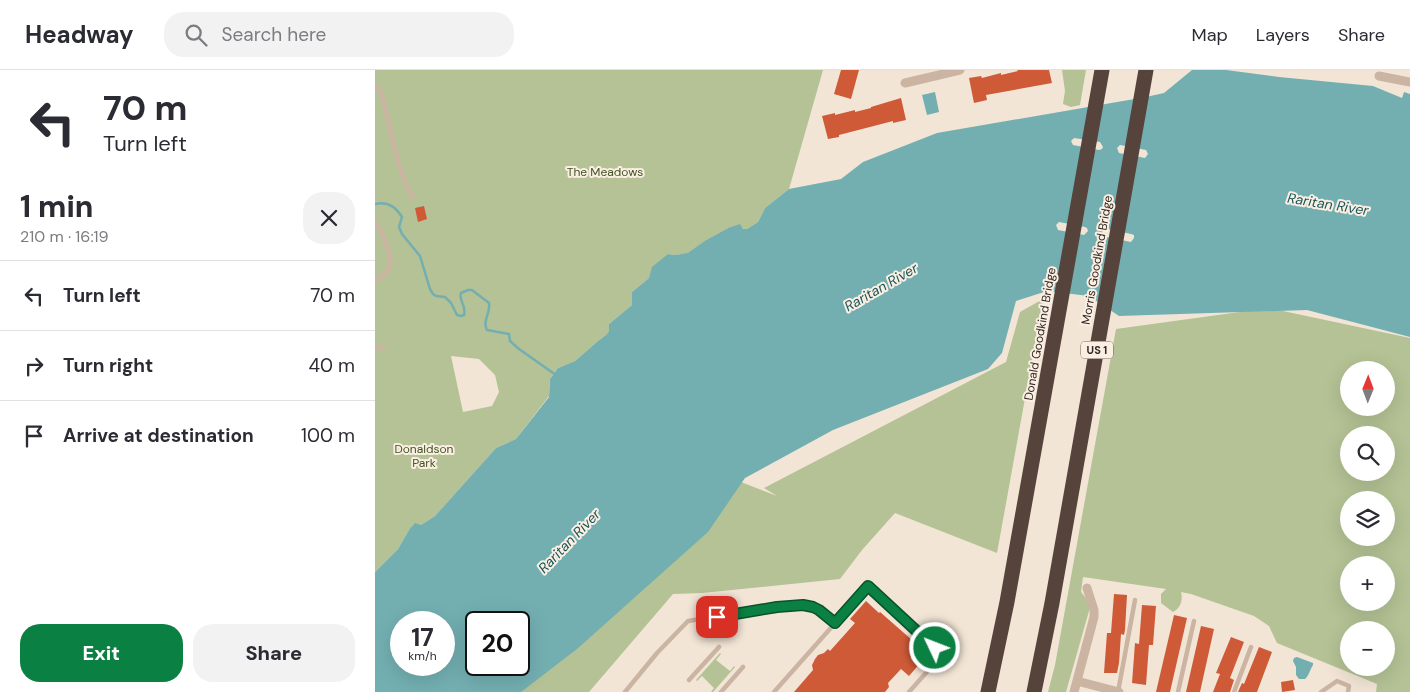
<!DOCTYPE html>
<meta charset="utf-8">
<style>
body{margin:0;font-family:"DM Sans",sans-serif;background:#f2f2f3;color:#2b2b33;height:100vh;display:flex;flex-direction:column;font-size:19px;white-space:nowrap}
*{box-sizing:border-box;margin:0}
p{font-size:16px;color:#7c7c81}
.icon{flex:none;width:28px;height:28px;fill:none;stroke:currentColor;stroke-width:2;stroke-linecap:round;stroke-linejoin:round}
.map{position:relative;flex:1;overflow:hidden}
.details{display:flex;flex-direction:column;background:#fff;width:375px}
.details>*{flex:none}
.guide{background:#fff;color:#2b2b33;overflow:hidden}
.needle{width:32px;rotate:1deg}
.controls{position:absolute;left:965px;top:291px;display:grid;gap:10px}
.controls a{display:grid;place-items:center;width:55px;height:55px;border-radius:50%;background:#fff;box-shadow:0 5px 20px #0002;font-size:25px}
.speed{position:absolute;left:15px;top:541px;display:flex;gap:10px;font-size:25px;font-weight:700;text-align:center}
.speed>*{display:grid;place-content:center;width:65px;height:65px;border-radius:50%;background:#fff;box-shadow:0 5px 20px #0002;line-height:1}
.speed small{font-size:12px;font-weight:400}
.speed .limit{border:2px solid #111;border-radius:8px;background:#fff;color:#111}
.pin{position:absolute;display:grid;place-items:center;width:42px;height:42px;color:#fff;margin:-21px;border-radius:10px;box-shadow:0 2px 8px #0006}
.me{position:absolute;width:55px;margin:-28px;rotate:313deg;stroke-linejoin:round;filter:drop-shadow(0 0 4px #0008)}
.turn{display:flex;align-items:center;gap:18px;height:105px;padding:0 20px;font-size:22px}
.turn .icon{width:65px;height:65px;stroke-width:2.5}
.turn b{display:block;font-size:35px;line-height:42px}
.round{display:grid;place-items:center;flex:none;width:52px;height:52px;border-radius:20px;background:#f2f2f3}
.summary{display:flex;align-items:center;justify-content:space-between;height:85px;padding:0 20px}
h1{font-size:30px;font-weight:800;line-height:38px}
.cta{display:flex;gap:10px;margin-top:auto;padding:10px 20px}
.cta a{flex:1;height:58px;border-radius:20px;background:#0b8043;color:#fff;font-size:20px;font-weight:800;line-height:58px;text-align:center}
.cta a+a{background:#f2f2f3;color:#2b2b33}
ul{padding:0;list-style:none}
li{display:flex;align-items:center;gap:15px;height:70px;padding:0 20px;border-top:1px solid #e1e1e2}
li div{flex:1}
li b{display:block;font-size:19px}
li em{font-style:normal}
header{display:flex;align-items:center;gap:30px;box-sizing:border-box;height:70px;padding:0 25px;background:#fff;border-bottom:1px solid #e1e1e2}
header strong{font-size:24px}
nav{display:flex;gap:28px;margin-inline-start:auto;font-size:18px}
.search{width:350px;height:45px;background:#f2f2f3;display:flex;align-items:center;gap:12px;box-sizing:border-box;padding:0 18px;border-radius:20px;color:#7c7c81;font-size:19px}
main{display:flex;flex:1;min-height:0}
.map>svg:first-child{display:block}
</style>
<header>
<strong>Headway</strong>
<div class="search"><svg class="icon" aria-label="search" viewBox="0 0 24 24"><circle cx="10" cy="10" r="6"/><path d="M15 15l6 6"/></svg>Search here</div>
<nav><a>Map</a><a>Layers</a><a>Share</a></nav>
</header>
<main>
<section class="details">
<div class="guide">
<div class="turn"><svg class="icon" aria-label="left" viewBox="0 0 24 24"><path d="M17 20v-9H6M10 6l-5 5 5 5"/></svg><div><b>70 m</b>Turn left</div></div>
</div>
<div class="summary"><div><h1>1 min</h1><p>210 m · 16:19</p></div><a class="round"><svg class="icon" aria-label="close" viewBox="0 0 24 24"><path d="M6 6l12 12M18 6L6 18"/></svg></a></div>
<ul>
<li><svg class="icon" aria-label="left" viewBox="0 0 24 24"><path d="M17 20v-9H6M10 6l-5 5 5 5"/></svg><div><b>Turn left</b></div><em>70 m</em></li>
<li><svg class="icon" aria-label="right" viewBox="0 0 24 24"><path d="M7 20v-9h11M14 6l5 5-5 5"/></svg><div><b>Turn right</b></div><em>40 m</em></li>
<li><svg class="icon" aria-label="arrive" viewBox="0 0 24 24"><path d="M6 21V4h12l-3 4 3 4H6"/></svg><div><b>Arrive at destination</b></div><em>100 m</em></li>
</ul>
<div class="cta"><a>Exit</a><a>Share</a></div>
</section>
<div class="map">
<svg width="1035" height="622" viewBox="0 0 1035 622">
<rect width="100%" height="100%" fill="#f2e5d6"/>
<path fill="#b4c295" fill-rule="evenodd" d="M0 0H448L414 119 390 138 383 152 372 159 353 158 331 170 313 184 301 185 293 184 274 208 257 222V235L234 254V261L231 265 223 271 200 291 183 298 175 309 174 326 141 369 121 378 60 446 46 455 34 460 23 479 0 502ZM76 286 104 289 120 305 124 322 117 336 88 342Z
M687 0H711L705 35 696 37 688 34 690 21Z
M668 229 622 483 520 443 487 480 465 509 327 523 298 524 214 622H119L366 412 402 426 389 418 631 292 645 242Z
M894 238 1035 268V622H1001L1002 614 902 573 894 556 879 546 816 524 806 522C808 530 806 538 798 542L786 533V524L791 519 708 507 706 522 714 532V541L691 622H673L680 595 741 259ZM974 300H1011V338H974ZM974 365H1011V402H974ZM974 430H1011V468H974ZM974 495H1011V532H974ZM974 560H1011V598H974Z
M345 583 346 584 341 590 355 601 359 596 360 597 338 622H336L339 618 327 606 322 611 321 610Z"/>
<path fill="#73afb1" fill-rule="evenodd" d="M817 0H851L904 7 998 16 1027 28 1029 22 1035 24V267L932 240 744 246 714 226 672 221 641 231 627 283 613 299 458 360 370 408 333 462 202 579 146 622H0V502L23 479 34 460 40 453 46 455 60 446 121 378 141 369 174 327 175 309 183 298 200 291 223 271 231 265 234 261V254L257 235V222L274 208 277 197 293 184 301 185 313 183 331 170 353 158 365 154 368 159H372L383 152 390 138 414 119 466 109 488 92 562 63 771 27 789 23ZM26 552H69V595H26ZM101 552H144V595H101Z
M560 22 564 42 552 45 547 25Z
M922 587 938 593V595C935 599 934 606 930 609H924L921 605V597L918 591 919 588Z"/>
<path fill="#f2e5d6" d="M699 68 725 72 728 77 727 79 724 80 698 75 696 71Z
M745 75 771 80 773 84 770 88 744 83 742 78Z
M684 152 710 157 712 158 713 161 709 165 683 160 681 155Z
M733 159 756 164 759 165V168L756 172 731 167 728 166 727 162 729 160Z"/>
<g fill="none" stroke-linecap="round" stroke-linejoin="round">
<path stroke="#73afb1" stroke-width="2.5" d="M0 134C12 131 21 137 27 147L24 157 27 164 45 186 55 219 58 224 61 226 70 227 76 233 82 245 86 246 89 245C92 236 83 230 86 223L93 220H97L114 233C116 243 107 250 112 260L134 264 135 271 144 279 181 305"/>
</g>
<path fill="#ce5a38" d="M466 0H484L476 29 459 24Z
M642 0H674L677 13 611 25 612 30 599 33 594 8 606 6 607 8 626 3V5L643 1Z
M526 28 531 50 518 53V51L464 65V67L453 69 447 46 460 43V45L480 40V42L496 38V37Z
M49 136 52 149 43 152 40 138Z
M739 524 752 525 750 560 749 565 746 564 744 593 742 603H729L732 563H736Z
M491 531 504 543 505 542 553 584 534 606 526 599 513 613 514 617 510 622H419L438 600 437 595 440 589 443 585 449 583 453 579 455 581 480 553 475 549Z
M767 535 781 536 778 575H774L771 615 757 613 760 573 764 574Z
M799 545 812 548 795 622H781Z
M826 556 839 559 825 622H811Z
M856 567 869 572 855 608 859 610 855 622H838L845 604 841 603Z
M884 577 897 582 882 622H863L867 613 869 614Z
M918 610 920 620 907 622 906 612Z"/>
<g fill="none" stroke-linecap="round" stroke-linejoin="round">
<path stroke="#cbb4a2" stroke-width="4.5" d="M0 16 6 22C16 57 20 96 38 128
M0 152C5 157 7 163 9 170 18 189 20 199 0 211
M0 279 8 277
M314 610 344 577
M250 622 282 583 313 551 402 537 429 535 439 537 444 540 460 553
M346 622 368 597
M399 622 493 516 567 585 534 622
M743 622 760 530
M803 622 819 551
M859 622 876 577
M946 622 962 611 974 616 973 622"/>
<path stroke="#cbb4a2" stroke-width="9" d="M1004 6 1035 12
M530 13 585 0
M702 611 744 622
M699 622 719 547V540L712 518"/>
<path stroke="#56433b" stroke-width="15" d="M613 622 632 532 727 0
M659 622 677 533 771 0"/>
</g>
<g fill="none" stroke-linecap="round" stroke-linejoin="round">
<defs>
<path id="route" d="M342 547 402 537 428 535 438 537 444 540 460 553 493 516 560 578"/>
</defs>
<use href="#route" stroke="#07532c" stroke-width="12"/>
<use href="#route" stroke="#0b8043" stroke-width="9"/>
</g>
<g text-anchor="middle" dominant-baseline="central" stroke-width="4" stroke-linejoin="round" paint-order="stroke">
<rect fill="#faefe2" stroke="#70645e" stroke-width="1" x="706" y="271.5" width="32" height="17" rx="4"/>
<g font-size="11" font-weight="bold" fill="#352925">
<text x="722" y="280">US 1</text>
</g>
<g font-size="12" fill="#445427" stroke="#faefe2">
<text x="230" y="102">The Meadows</text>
<text x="49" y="379">Donaldson<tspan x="49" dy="14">Park</tspan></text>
</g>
<g font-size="12" fill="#352925" stroke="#faefe2">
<text transform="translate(722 190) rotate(-80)">Morris Goodkind Bridge</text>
<text transform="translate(665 264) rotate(-80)">Donald Goodkind Bridge</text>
</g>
<g font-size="14" font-style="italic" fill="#185559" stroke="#faefe2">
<text transform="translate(953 134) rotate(9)">Raritan River</text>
<text transform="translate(506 217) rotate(-30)">Raritan River</text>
<text transform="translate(194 471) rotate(-46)">Raritan River</text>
</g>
</g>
</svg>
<div class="controls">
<a><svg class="needle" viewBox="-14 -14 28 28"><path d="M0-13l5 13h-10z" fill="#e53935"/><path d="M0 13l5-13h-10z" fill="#7c7c81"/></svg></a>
<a><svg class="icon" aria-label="search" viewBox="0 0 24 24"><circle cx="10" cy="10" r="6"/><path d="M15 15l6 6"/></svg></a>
<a><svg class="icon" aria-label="layers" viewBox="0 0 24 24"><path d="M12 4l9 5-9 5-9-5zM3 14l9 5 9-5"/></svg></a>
<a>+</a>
<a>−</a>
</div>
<div class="speed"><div>17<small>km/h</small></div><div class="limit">20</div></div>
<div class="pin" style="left:342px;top:547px;background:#d93025"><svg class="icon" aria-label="arrive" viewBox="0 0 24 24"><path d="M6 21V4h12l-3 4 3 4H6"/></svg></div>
<svg class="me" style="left:560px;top:578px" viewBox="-20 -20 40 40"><circle r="17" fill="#0b8043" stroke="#fff" stroke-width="3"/><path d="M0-11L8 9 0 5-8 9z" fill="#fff"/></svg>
</div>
</main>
